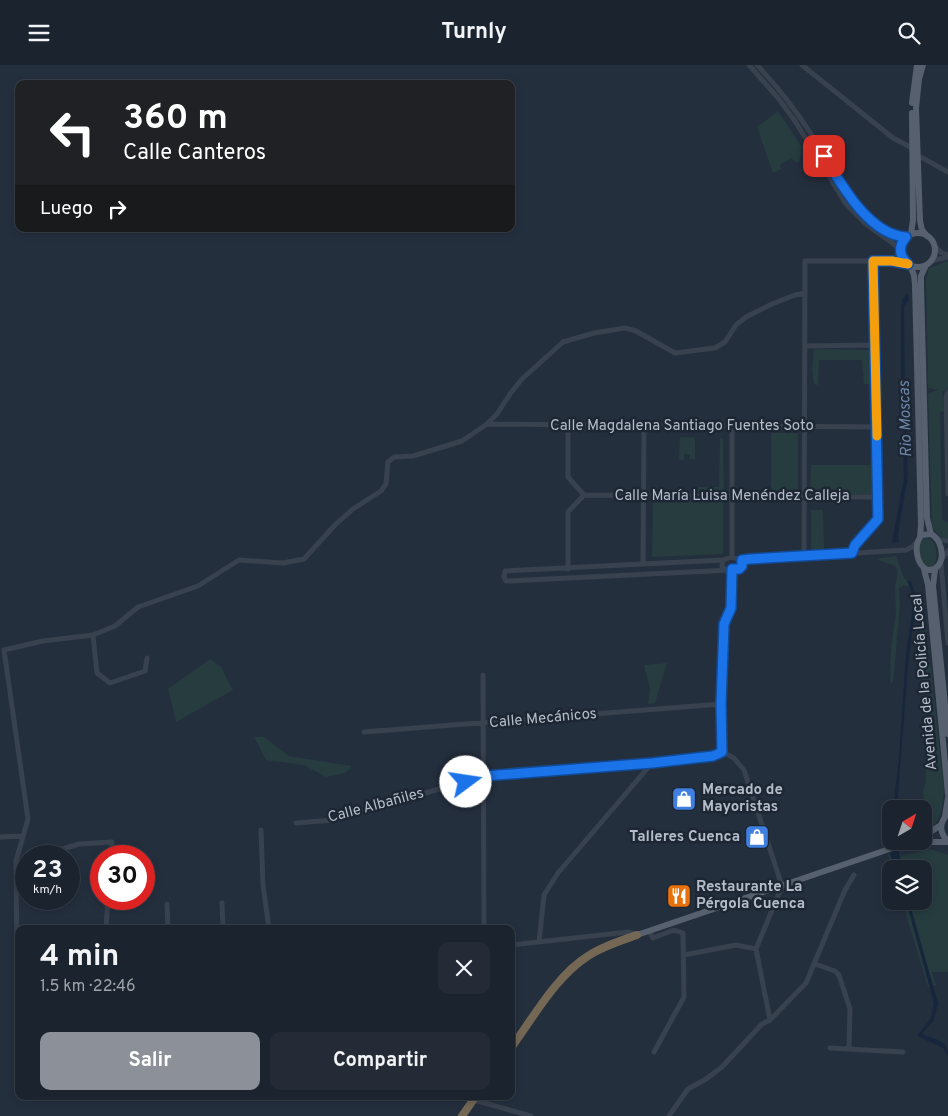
<!DOCTYPE html>
<html lang="es">
<meta charset="utf-8">
<style>
body{margin:0;font-family:Overpass,sans-serif;background:#242b36;color:#f1f3f6;height:100vh;display:flex;flex-direction:column;font-size:19px;white-space:nowrap}
*{box-sizing:border-box;margin:0}
p{font-size:16px;color:#a0a4aa}
.icon{flex:none;width:28px;height:28px;fill:none;stroke:currentColor;stroke-width:2;stroke-linecap:round;stroke-linejoin:round}
.map{position:relative;flex:1;overflow:hidden}
.sheet{position:absolute;left:15px;top:860px;width:500px;height:175px;display:flex;flex-direction:column;background:#1b232e;border-radius:10px;box-shadow:0 2px 8px #0003,0 0 0 1px #39404a}
.sheet>*{flex:none}
.top-card{position:absolute;left:15px;top:15px;width:500px;height:152px;border-radius:10px;box-shadow:0 2px 8px #0003,0 0 0 1px #39404a;background:#202124;color:#fff;overflow:hidden}
.needle{width:32px;rotate:39deg}
.tools{position:absolute;left:882px;top:735px;display:grid;gap:10px}
.tools a{display:grid;place-items:center;width:50px;height:50px;border-radius:10px;background:#1b232e;box-shadow:0 2px 8px #0003,0 0 0 1px #39404a;font-size:25px}
.speed{position:absolute;left:15px;top:780px;display:flex;gap:10px;font-size:25px;font-weight:700;text-align:center}
.speed>*{display:grid;place-content:center;width:65px;height:65px;border-radius:50%;background:#1b232e;box-shadow:0 2px 8px #0003,0 0 0 1px #39404a;line-height:1}
.speed small{font-size:12px;font-weight:400}
.speed .limit{border:8px solid #d22;background:#fff;color:#111}
.pin{position:absolute;display:grid;place-items:center;width:42px;height:42px;color:#fff;margin:-21px;border-radius:10px;box-shadow:0 2px 8px #0006}
.me{position:absolute;width:55px;margin:-28px;rotate:76deg;stroke-linejoin:round;filter:drop-shadow(0 0 4px #0008)}
.turn{display:flex;align-items:center;gap:18px;height:105px;padding:0 25px;font-size:22px}
.turn .icon{width:65px;height:65px;stroke-width:2.5}
.turn b{display:block;font-size:35px;line-height:42px}
.then{display:flex;align-items:center;height:48px;padding:0 25px;background:#0003;gap:10px;font-size:19px}
.round{display:grid;place-items:center;flex:none;width:52px;height:52px;border-radius:10px;background:#242b36}
.overview{display:flex;align-items:center;justify-content:space-between;height:85px;padding:0 25px}
h1{font-size:30px;font-weight:700;line-height:38px}
.cta{display:flex;gap:10px;margin-top:auto;padding:10px 25px}
.cta a{flex:1;height:58px;border-radius:10px;background:#8c9099;color:#fff;font-size:20px;font-weight:700;line-height:58px;text-align:center}
.cta a+a{background:#242b36;color:#f1f3f6}
header{display:flex;justify-content:space-between;align-items:center;height:65px;padding:0 25px;background:#1b232e;font-size:22px;font-weight:700}
.map>svg:first-child{display:block}
</style>
<header><svg class="icon" aria-label="menu" viewBox="0 0 24 24"><path d="M4 6h16M4 12h16M4 18h16"/></svg>Turnly<svg class="icon" aria-label="search" viewBox="0 0 24 24"><circle cx="10" cy="10" r="6"/><path d="M15 15l6 6"/></svg></header>
<div class="map">
<svg width="948" height="1051" viewBox="0 0 948 1051">
<rect width="100%" height="100%" fill="#242f3e"/>
<path fill="#263c3f" d="M778 46 802 82 799 97H795L791 93 780 100 781 104 773 108 757 62Z
M948 196V321L947 324 942 327 944 346 940 347 942 454 948 458V473C939 473 935 467 932 459L928 328 938 325 928 323 926 214 929 203Z
M814 284 871 285V319H864L862 295H819L818 320 814 319 812 304Z
M771 368H798V428H771Z
M680 372 695 373V395L690 394V389H684V395H679Z
M720 373H723L724 427H698V422H719Z
M811 400H871L872 429H810Z
M653 435H723V489L652 492Z
M811 445H823L824 484H811Z
M925 473C937 473 939 491 934 500L929 503 923 500 919 487 920 476Z
M896 491 904 513 907 515 909 522 905 520 899 523 900 540 893 618 890 617 891 583 896 547 895 523 898 505 895 501 876 494Z
M925 551 944 724C943 738 942 756 929 765L923 726 926 717 920 558Z
M210 594 221 602 233 625 176 657 168 624Z
M667 598 655 638 648 639 650 624 644 600Z
M254 672H264L289 691 352 701 345 708 326 712 304 700 266 695Z
M931 784 948 790V907H932L936 920 928 922 902 836H924V804H893L888 790 900 788 901 791Z"/>
<path fill="#17263c" d="M908 228 909 235 904 241 905 346 908 411 898 469 899 477H892L904 412 901 332V246L902 235Z
M907 515 911 517 917 532 908 601 897 744H893L899 692 906 589 914 533Z
M906 836H909L938 938 934 955 922 969C935 975 948 974 948 991L943 983 917 971 931 953 934 938Z"/>
<g fill="none" stroke-linecap="round" stroke-linejoin="round">
<path stroke="#17263c" stroke-width="9" d="M892 776 898 804"/>
<path stroke="#38414e" stroke-width="5" d="M749 0 778 33 795 56 846 139 867 160 895 180 900 185
M757 0C777 21 795 44 811 69 832 101 862 170 906 172
M802 0 893 73 912 83
M917 90 948 107
M934 181 942 188 948 190
M892 196 900 188
M931 196 948 192
M805 281 876 280
M948 327 946 332 948 429
M732 356V492
M487 359 877 362
M568 361V412L584 430 568 447V504
M584 430 879 432
M937 474 948 476
M852 488C857 472 877 465 879 449L873 196
M804 490 805 196H892L908 199
M942 494 948 486
M723 495 505 506 504 512 506 516 731 505 739 504 742 501V495L732 492 723 495 722 501 725 505
M742 495 906 485 912 482 918 476
M643 499 644 361
M941 499 948 578
M93 570 97 608 110 618 145 606 147 593
M483 610 484 864
M364 667 721 639
M296 758 333 755 484 711 652 698 713 691 722 687
M261 765 263 820 269 864
M0 772 23 771
M54 791 56 786 79 779 112 777 111 791
M222 838 223 864
M167 839 168 864
M106 864 108 834
M149 864 168 861
M649 866 653 873 674 865 683 868 684 932 654 987
M539 877 544 830 558 808 652 698
M511 880 628 867 637 869
M684 890 736 880 756 884
M19 896 17 895 16 796 28 754 4 585 43 576 93 570 115 561 138 542 198 521 239 495 283 498 304 494 335 460 353 444 381 426 386 419 388 397 394 392 413 391 462 376 487 359 497 349 510 329 522 314 563 277 594 268 625 263 636 266 675 288 715 283 725 277 736 260 746 252 772 239 795 230 805 228
M815 899 835 906 839 910 850 944 849 984
M770 955 806 918 845 825 854 810
M830 983 903 987
M474 1035 531 1051
M669 1051 688 1024 706 1014 722 1002 762 959 770 955 756 884 782 821 744 705 734 693 722 687 721 639 724 559 731 543V505"/>
<path stroke="#56606e" stroke-width="6" d="M923 0 919 14 916 43 920 156 922 165 927 171
M912 38 917 0
M901 185a17 17 0 1 1 34 0a17 17 0 1 1-34 0Z
M911 169 913 155 912 48
M926 200 921 211V220L927 453 931 469
M910 201 914 210 915 220 921 460 920 472
M931 469C945 476 947 506 927 505 916 499 913 479 922 470Z
M924 504 928 520 948 729
M935 505 933 521 948 669
M948 749C939 757 939 768 948 776
M945 751 948 733
M924 771 941 760
M912 777H948
M637 870 913 776"/>
<path stroke="#746855" stroke-width="8" d="M511 983C533 953 556 911 588 891 603 881 620 876 637 870
M462 1051 476 1031"/>
</g>
<g fill="none" stroke-linecap="round" stroke-linejoin="round">
<defs>
<path id="route" d="M466 717 484 711 652 698 713 691 722 687 721 639 724 559 731 543 732 504H739L742 501V495L750 494 852 488 855 480 878 454 873 196H892L908 199C899 191 898 181 906 172 869 170 841 119 824 91"/>
</defs>
<use href="#route" stroke="#114b97" stroke-width="12"/>
<use href="#route" stroke="#1a73e8" stroke-width="9"/>
<path stroke="#f59e0b" stroke-width="9" d="M877 371 873 196H892L908 199 906 198"/>
</g>
<defs>
<symbol id="shop-square" viewBox="-11 -11 22 22"><rect x="-9" y="-9" width="18" height="18" rx="4" fill="#3f7fe0" stroke="#1d2633"/><path d="M-5-2.5h2.3a2.7 3.5 0 0 1 5.4 0H5L5.5 6h-11ZM-1.5-2.5h3a1.5 2.3 0 0 0-3 0Z" fill="#fff"/></symbol>
<symbol id="restaurant-square" viewBox="-11 -11 22 22"><rect x="-9" y="-9" width="18" height="18" rx="4" fill="#e8710a" stroke="#1d2633"/><path d="M-5-6h1v4h1v-4h1v4h1v-4h1v5L-1.5 .5V6h-2V.5L-5-1ZM5-6V6H3V1.5H1.5Q1.5-4 5-6Z" fill="#fff"/></symbol>
</defs>
<g fill-rule="evenodd">
<use href="#shop-square" x="670" y="720" width="28" height="28"/>
<use href="#shop-square" x="743" y="758" width="28" height="28"/>
<use href="#restaurant-square" x="665" y="817" width="28" height="28"/>
</g>
<g text-anchor="middle" dominant-baseline="central" stroke-width="5" stroke-linejoin="round" paint-order="stroke">
<g font-size="15" fill="#b4bcc9" stroke="#1d2633">
<text x="682" y="361">Calle Magdalena Santiago Fuentes Soto</text>
<text x="732" y="431">Calle María Luisa Menéndez Calleja</text>
<text transform="translate(925 617) rotate(-95)">Avenida de la Policía Local</text>
<text transform="translate(543 654) rotate(-5)">Calle Mecánicos</text>
<text transform="translate(376 741) rotate(-15)">Calle Albañiles</text>
</g>
<g font-size="15" font-weight="bold" fill="#b4bcc9" stroke="#1d2633" text-anchor="start">
<text x="702" y="725">Mercado de<tspan x="702" dy="17">Mayoristas</tspan></text>
<text x="740" y="772" text-anchor="end">Talleres Cuenca</text>
<text x="696" y="822">Restaurante La<tspan x="696" dy="17">Pérgola Cuenca</tspan></text>
</g>
<g font-size="16" font-style="italic" fill="#6d86a8" stroke="#1d2633">
<text transform="translate(906 354) rotate(-92)">Rio Moscas</text>
</g>
</g>
</svg>
<div class="tools">
<a><svg class="needle" viewBox="-14 -14 28 28"><path d="M0-13l5 13h-10z" fill="#e53935"/><path d="M0 13l5-13h-10z" fill="#a0a4aa"/></svg></a>
<a><svg class="icon" aria-label="layers" viewBox="0 0 24 24"><path d="M12 4l9 5-9 5-9-5zM3 14l9 5 9-5"/></svg></a>
</div>
<div class="speed"><div>23<small>km/h</small></div><div class="limit">30</div></div>
<div class="pin" style="left:824px;top:91px;background:#d93025"><svg class="icon" aria-label="arrive" viewBox="0 0 24 24"><path d="M6 21V4h12l-3 4 3 4H6"/></svg></div>
<svg class="me" style="left:466px;top:717px" viewBox="-20 -20 40 40"><circle r="19" fill="#fff"/><path d="M0-13L10 11 0 6-10 11z" fill="#1a73e8"/></svg>
<div class="top-card">
<div class="turn"><svg class="icon" aria-label="left" viewBox="0 0 24 24"><path d="M17 20v-9H6M10 6l-5 5 5 5"/></svg><div><b>360 m</b>Calle Canteros</div></div>
<div class="then">Luego<svg class="icon" aria-label="right" viewBox="0 0 24 24"><path d="M7 20v-9h11M14 6l5 5-5 5"/></svg></div>
</div>
<section class="sheet">
<div class="overview"><div><h1>4 min</h1><p>1.5 km · 22:46</p></div><a class="round"><svg class="icon" aria-label="close" viewBox="0 0 24 24"><path d="M6 6l12 12M18 6L6 18"/></svg></a></div>
<div class="cta"><a>Salir</a><a>Compartir</a></div>
</section>
</div>
